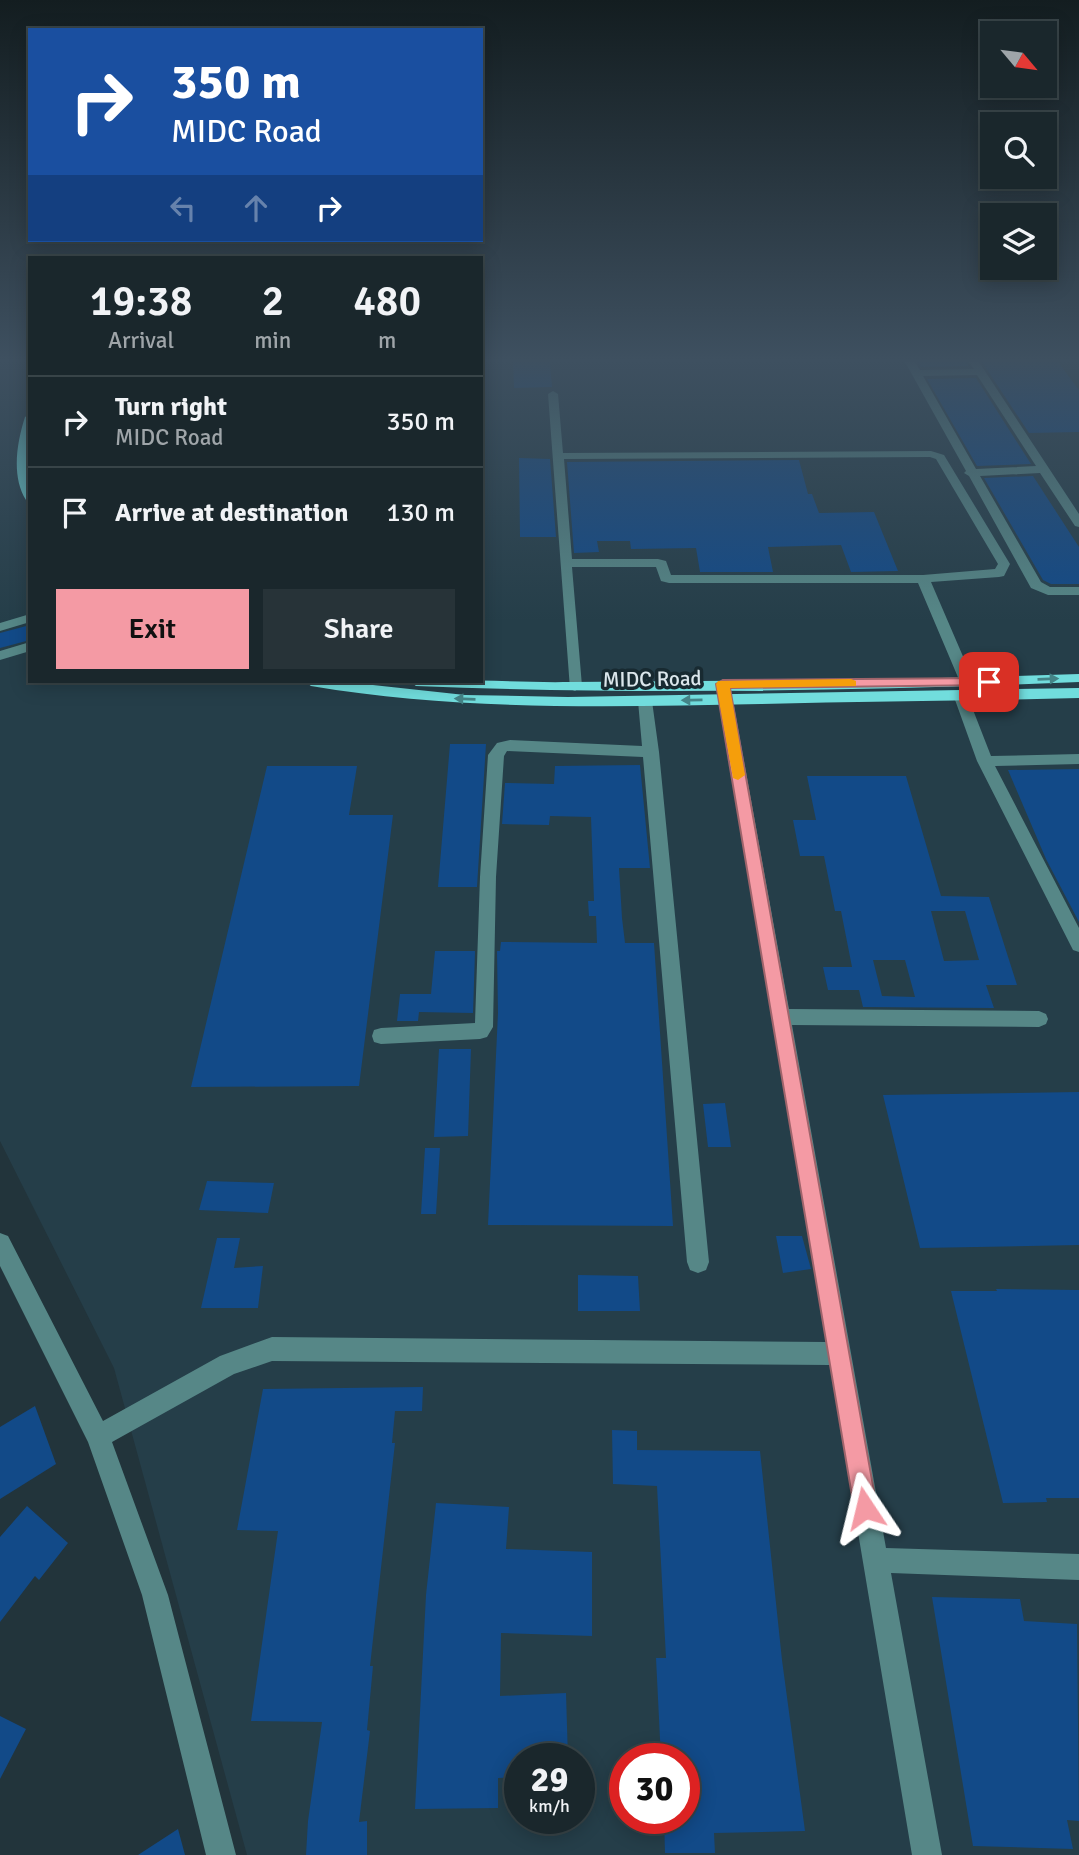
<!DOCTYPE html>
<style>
body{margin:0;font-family:Signika,sans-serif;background:#273338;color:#f1f3f6;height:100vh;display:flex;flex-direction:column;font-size:26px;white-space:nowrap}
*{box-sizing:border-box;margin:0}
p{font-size:23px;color:#9fa5a9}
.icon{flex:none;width:38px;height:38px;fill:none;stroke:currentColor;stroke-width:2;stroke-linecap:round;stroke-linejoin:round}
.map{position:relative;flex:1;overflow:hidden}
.details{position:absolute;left:28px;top:256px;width:455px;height:427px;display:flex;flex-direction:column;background:#1a272c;border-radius:0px;box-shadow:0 4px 18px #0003,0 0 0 2px #384448}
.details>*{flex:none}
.hud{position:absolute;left:28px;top:28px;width:455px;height:214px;border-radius:0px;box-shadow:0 4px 18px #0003,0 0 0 2px #384448;background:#1a4fa0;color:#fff;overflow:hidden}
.needle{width:46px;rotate:119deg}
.tools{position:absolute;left:980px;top:21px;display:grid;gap:14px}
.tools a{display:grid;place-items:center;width:77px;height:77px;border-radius:0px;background:#1a272c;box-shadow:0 4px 18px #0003,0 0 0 2px #384448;font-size:35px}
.speed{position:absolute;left:504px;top:1743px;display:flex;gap:14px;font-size:35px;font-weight:700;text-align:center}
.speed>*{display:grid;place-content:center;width:91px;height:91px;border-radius:50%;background:#1a272c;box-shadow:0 4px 18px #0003,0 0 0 2px #384448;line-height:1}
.speed small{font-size:18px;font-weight:400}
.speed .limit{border:10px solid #d22;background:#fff;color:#111}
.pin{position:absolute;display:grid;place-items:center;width:60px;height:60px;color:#fff;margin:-30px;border-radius:14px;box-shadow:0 4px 10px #0006}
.me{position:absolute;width:77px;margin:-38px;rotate:350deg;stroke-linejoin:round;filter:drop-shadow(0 0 5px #0008)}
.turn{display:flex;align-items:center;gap:24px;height:147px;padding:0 28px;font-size:32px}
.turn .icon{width:91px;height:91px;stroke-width:2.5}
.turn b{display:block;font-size:49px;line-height:60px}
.lanes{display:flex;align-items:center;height:66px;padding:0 28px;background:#0003;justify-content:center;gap:35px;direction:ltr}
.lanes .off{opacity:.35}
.eta{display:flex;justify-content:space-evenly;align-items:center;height:119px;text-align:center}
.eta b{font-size:42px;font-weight:600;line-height:49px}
.button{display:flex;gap:14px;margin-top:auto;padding:14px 28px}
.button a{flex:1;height:80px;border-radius:0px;background:#f49aa4;color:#111;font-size:28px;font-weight:600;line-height:80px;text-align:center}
.button a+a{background:#273338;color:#f1f3f6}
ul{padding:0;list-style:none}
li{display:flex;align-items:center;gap:21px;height:91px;padding:0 28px;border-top:2px solid #384448}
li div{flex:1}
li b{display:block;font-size:26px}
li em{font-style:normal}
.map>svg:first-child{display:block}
</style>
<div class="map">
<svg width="1079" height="1855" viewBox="0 0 1079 1855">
<rect width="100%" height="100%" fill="#22343b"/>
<path fill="#253e49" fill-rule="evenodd" d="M0 362H30V681H481V362H1079V1855H247L114 1368 0 1141ZM520 1759H579V1818H520ZM625 1759H684V1818H625Z"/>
<path fill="#124a88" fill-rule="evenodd" d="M513 362H550L552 387 514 388Z
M918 362H966L969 366 921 367Z
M982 362H1058L1079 390V432L1029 433Z
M976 378 1031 464 977 466 927 379Z
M519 458 550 459 556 537H520Z
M799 460 808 494H812L819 513 874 512 898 571 851 572 841 545 768 547 773 572H700L696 548 631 549 630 541H597L599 552 574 553 567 462Z
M1033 476 1079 547V584H1051L1043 580 984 478Z
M30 625V640L0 648V633Z
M450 744H486L477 887H438Z
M640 765 650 868H619L622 918 625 943H654L673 1226 488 1225 498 1013 497 951H500L501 942 597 943 596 916H589L588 901H594L591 817 550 816 549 825 502 824 505 783 554 784 555 766Z
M267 766H357L349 815H393L359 1086 191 1087Z
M1079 769V922L1046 859 1008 770Z
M807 776H906L941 896 989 897 1017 985H986L994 1008 863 1007 859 990H828L823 967H852L841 911H835L824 856H800L793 820H816ZM931 911H965L979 960 944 961ZM873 960H905L915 997 882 996Z
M435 951H475L473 1013 419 1012 418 1021H397L400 994H431Z
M439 1049H471L468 1136 434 1137Z
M1079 1092V1245L920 1248 883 1095Z
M725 1103 731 1147H708L703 1104Z
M425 1148H440L436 1214H421Z
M207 1181 274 1183 268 1213 199 1210Z
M776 1236H802L811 1269 783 1273Z
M217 1238H240L234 1268 263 1266 258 1308H201Z
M578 1275 638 1276 640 1311H578Z
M996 1289 1079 1290V1498H1046L1047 1502 1003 1503 951 1291H997Z
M423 1387 422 1411H395L392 1443H395L370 1666H373L367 1730 370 1731 359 1822 367 1821V1855H306L308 1821 322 1722 251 1721 278 1531 237 1530 263 1389Z
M35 1406 56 1464 0 1499V1427Z
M612 1430 637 1431V1450L760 1451 782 1660 805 1831 714 1833 715 1853H665L664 1818H684V1759H661L656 1658H666L657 1486 613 1484Z
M436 1503 509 1507 506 1549 592 1552V1636L501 1633 500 1696 566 1693 568 1759H520V1777L498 1778V1808L415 1809 426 1595Z
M27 1506 68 1543 39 1580 35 1576 0 1622V1537Z
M932 1597 1020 1599 1024 1621 1077 1624 1079 1821 1067 1820 1073 1849 973 1846Z
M0 1716 26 1729 0 1779Z
M178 1829 185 1855H138Z"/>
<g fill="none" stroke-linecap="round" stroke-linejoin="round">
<path fill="#568787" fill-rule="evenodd" d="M905 362H915L920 370 974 369 969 362H979L1079 514V527L1075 526 1040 473 980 476 1041 582 1050 587H1079V595H1048L1031 588 969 476 964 473 966 471ZM977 375 1036 466 976 469 923 376Z
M553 391 558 394 563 453 931 451 944 455 1010 564 1004 576 999 577 931 582 974 682 972 685 967 687 960 682 918 583H669L661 581 656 567H572L582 686 575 691 570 689 548 394ZM930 457 936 459 998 564 995 569 923 575H671L666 561 658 559H572L564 459Z
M30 614V622L0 631V623Z
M30 642V651L0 660V651Z
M723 679 730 684 789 1009 1039 1011 1046 1014 1048 1019 1046 1024 1039 1027 792 1025 886 1548 1079 1554V1580L891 1573 942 1855H912L830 1365 272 1361 234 1374 112 1442 168 1595 236 1855H206L142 1595 88 1442 0 1266V1233L8 1236 103 1421 220 1356 272 1337 826 1342 716 684Z
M961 692 968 697 991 756 1079 754V764L995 766 1079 928V952L1073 950 977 761 954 697Z
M645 696 652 701 659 752 709 1262 706 1270 698 1273 690 1270 687 1262 643 757 507 751 504 756 496 877 493 1027 487 1037 480 1039 381 1044 374 1042 372 1036 374 1030 381 1028 475 1023 480 877 488 755 497 743 510 740 642 746 638 701Z"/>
<path fill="#71dddd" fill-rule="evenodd" d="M30 414 28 443 30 500H26C11 476 17 442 25 417Z
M1079 674V682C858 691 637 695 416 686L409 681C464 678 515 683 571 682 740 681 910 680 1079 674Z
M304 681H336L465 695 568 697 1079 688V698C973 701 867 701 761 704 610 707 460 711 311 686Z"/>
</g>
<defs><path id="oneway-solid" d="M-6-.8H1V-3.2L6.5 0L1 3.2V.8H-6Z" transform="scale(1.75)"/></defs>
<g fill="#448487">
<use href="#oneway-solid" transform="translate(1048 679) rotate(-2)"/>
<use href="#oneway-solid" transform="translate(465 699) rotate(-178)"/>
<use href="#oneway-solid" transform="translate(692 700) rotate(179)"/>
</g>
<linearGradient id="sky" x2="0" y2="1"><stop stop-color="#131d20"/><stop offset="0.58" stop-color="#3e5060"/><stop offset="1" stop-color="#3e5060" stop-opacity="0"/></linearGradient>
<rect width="1079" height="621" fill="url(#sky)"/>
<path fill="#f49aa4" stroke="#9f646b" stroke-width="2" d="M989 678 994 679V685L730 688 877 1508 873 1517 865 1520 857 1517 854 1508 716 684 723 680Z"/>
<path fill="#f59e0b" d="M851 679 856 681V686L730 688 745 775 738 780 733 778 716 684 718 681Z"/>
<g text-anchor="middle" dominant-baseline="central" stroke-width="7" stroke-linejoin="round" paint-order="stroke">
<g font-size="21" fill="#dce7ec" stroke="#182a31">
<text transform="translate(652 679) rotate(-1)">MIDC Road</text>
</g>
</g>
</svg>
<div class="tools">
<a><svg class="needle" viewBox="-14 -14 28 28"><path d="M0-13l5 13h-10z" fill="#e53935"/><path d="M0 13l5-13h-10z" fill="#9fa5a9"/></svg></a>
<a><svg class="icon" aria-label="search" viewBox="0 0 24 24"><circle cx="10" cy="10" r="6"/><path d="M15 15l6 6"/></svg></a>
<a><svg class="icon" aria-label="layers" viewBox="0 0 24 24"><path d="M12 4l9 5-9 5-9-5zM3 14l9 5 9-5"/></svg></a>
</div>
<div class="speed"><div>29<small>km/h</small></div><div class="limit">30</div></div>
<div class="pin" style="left:989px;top:682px;background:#d93025"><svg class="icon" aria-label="arrive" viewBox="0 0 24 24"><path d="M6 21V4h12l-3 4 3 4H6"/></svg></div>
<svg class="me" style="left:865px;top:1508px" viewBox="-20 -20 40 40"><path d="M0-17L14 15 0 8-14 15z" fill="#f49aa4" stroke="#fff" stroke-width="4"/></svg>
<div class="hud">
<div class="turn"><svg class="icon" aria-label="right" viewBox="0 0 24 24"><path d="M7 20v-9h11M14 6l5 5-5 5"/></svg><div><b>350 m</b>MIDC Road</div></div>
<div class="lanes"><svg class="icon off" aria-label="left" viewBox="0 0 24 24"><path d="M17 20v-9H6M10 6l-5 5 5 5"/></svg><svg class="icon off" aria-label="ahead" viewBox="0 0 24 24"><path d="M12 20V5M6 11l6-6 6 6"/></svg><svg class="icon" aria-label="right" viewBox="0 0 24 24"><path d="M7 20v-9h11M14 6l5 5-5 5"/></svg></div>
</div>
<section class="details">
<div class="eta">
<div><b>19:38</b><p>Arrival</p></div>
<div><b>2</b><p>min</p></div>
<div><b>480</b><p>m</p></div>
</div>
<ul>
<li><svg class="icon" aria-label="right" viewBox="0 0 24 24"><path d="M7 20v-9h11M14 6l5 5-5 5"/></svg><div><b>Turn right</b><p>MIDC Road</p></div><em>350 m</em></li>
<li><svg class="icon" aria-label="arrive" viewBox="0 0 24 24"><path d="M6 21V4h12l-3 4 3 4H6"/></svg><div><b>Arrive at destination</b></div><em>130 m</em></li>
</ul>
<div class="button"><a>Exit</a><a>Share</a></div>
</section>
</div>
